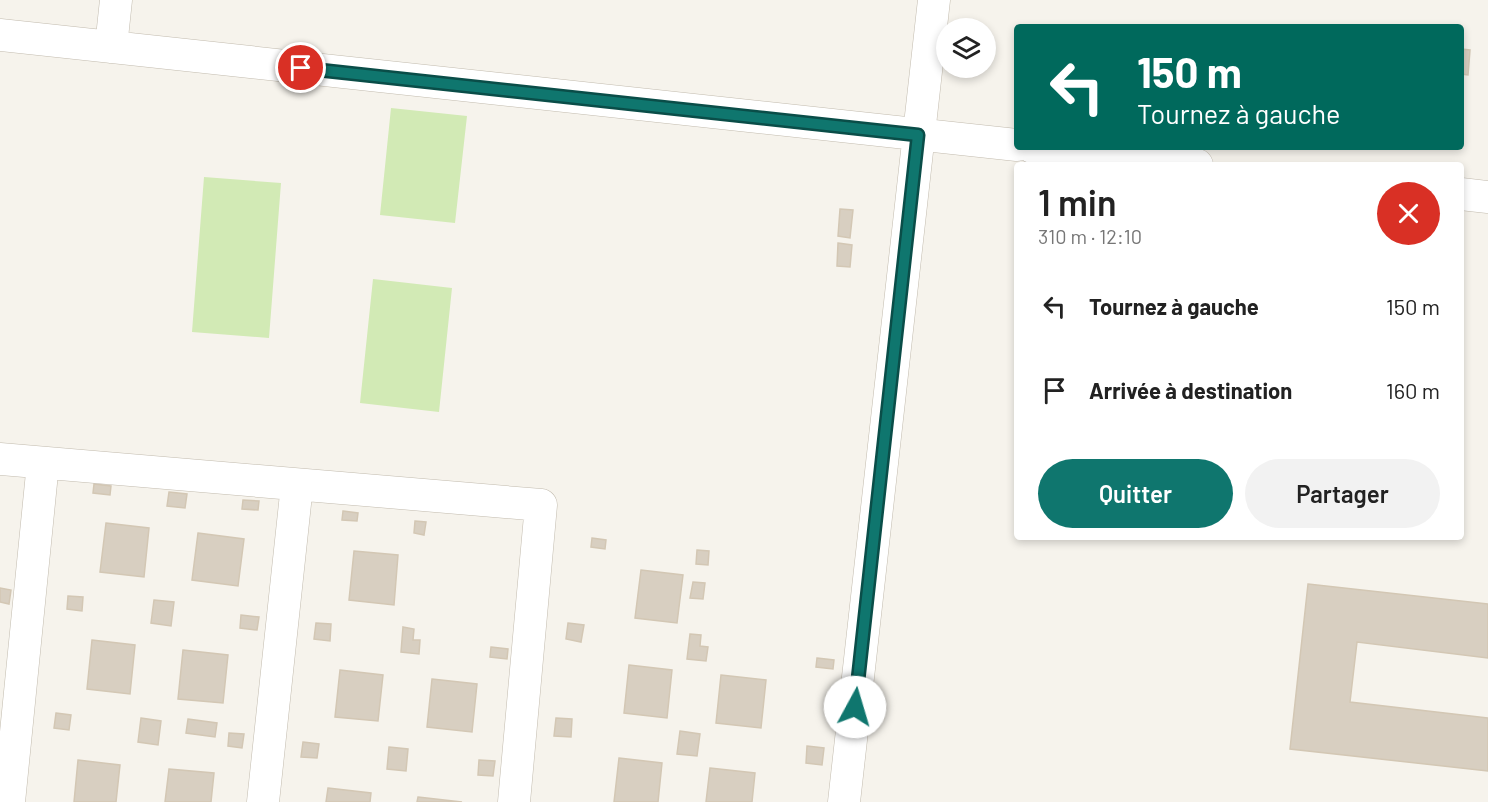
<!DOCTYPE html>
<html lang="fr">
<meta charset="utf-8">
<style>
body{margin:0;font-family:Barlow,sans-serif;background:#f2f2f2;color:#222;height:100vh;display:flex;flex-direction:column;font-size:22px;white-space:nowrap}
*{box-sizing:border-box;margin:0}
p{font-size:20px;color:#767676}
.icon{flex:none;width:33px;height:33px;fill:none;stroke:currentColor;stroke-width:2;stroke-linecap:round;stroke-linejoin:round}
.map{position:relative;flex:1;overflow:hidden}
.side{position:absolute;left:1014px;top:162px;width:450px;height:378px;display:flex;flex-direction:column;background:#fff;border-radius:6px;box-shadow:0 3px 9px #0003}
.side>*{flex:none}
.guide{position:absolute;left:1014px;top:24px;width:450px;height:126px;border-radius:6px;box-shadow:0 3px 9px #0003;background:#00695c;color:#fff;overflow:hidden}
.tools{position:absolute;left:936px;top:18px;display:grid;gap:12px}
.tools a{display:grid;place-items:center;width:60px;height:60px;border-radius:50%;background:#fff;box-shadow:0 3px 9px #0003;font-size:30px}
.pin{position:absolute;display:grid;place-items:center;width:51px;height:51px;color:#fff;margin:-26px;border:3px solid #fff;border-radius:50%;box-shadow:0 2px 6px #0007}
.me{position:absolute;width:66px;margin:-33px;rotate:6deg;stroke-linejoin:round;filter:drop-shadow(0 0 4px #0008)}
.turn{display:flex;align-items:center;gap:21px;height:126px;padding:0 24px;font-size:27px}
.turn .icon{width:78px;height:78px;stroke-width:2.5}
.turn b{display:block;font-size:42px;line-height:51px}
.round{display:grid;place-items:center;flex:none;width:63px;height:63px;border-radius:32px;background:#f2f2f2}
.overview{display:flex;align-items:center;justify-content:space-between;height:102px;padding:0 24px}
h1{font-size:36px;font-weight:600;line-height:45px}
.cta{display:flex;gap:12px;margin-top:auto;padding:12px 24px}
.cta a{flex:1;height:69px;border-radius:36px;background:#0f766e;color:#fff;font-size:24px;font-weight:600;line-height:69px;text-align:center}
.cta a+a{background:#f2f2f2;color:#222}
ul{padding:0;list-style:none}
li{display:flex;align-items:center;gap:18px;height:84px;padding:0 24px}
li div{flex:1}
li b{display:block;font-size:22px}
li em{font-style:normal}
.map>svg:first-child{display:block}
</style>
<div class="map">
<svg width="1488" height="802" viewBox="0 0 1488 802">
<rect width="100%" height="100%" fill="#f6f3ec"/>
<path fill="#d2eab5" d="M391 108 467 116 455 223 380 215Z
M204 177 281 183 269 338 192 332Z
M373 279 452 288 439 412 360 403Z"/>
<path fill="#d8cfc1" stroke="#d3c7b4" stroke-width="1.5" d="M1461 49 1470 50 1468 75 1461 74Z
M840 209 853 210 850 238 838 236Z
M838 243 852 245 850 267 837 266Z
M94 484 111 486 110 495 93 493Z
M169 492 187 494 185 508 167 506Z
M243 500 259 501 258 510 242 509Z
M343 511 358 513 357 521 342 520Z
M415 521 426 522 424 535 414 533Z
M106 523 149 528 144 577 100 572Z
M198 533 244 539 238 586 192 580Z
M592 538 606 540 605 549 591 547Z
M697 550 709 551 708 565 696 564Z
M354 551 398 555 394 605 349 600Z
M641 570 683 575 677 623 635 618Z
M693 582 705 583 703 599 690 598Z
M1308 584 1488 604V658L1357 642 1350 702 1488 718V771L1290 749Z
M0 588 11 590 9 604 0 602Z
M68 596 83 597 82 611 67 609Z
M154 600 174 602 171 626 151 623Z
M241 615 259 617 257 630 240 628Z
M316 623 331 624 330 641 314 639Z
M568 623 584 625 581 642 566 639Z
M403 627 414 629 413 640H420L419 654 401 652Z
M690 634 701 635 700 646 708 647 706 661 687 659Z
M92 640 135 645 130 694 87 689Z
M491 647 508 649 507 659 490 657Z
M183 650 228 655 223 703 178 699Z
M817 658 834 660 833 669 816 667Z
M629 665 672 670 667 718 624 713Z
M340 670 383 675 378 721 335 717Z
M721 675 766 680 761 728 716 723Z
M432 679 477 684 472 732 427 727Z
M56 713 71 715 69 730 54 728Z
M141 718 161 721 158 745 138 742Z
M556 718 572 719 571 737 554 736Z
M188 719 217 723 215 737 186 733Z
M680 731 700 734 697 756 677 754Z
M229 733 244 734 242 748 228 746Z
M303 742 319 744 317 758 301 757Z
M807 746 824 748 822 765 806 763Z
M389 747 408 749 406 771 387 769Z
M619 758 662 763 658 802H614Z
M78 760 120 765 116 802H74Z
M479 760 495 761 493 776 478 775Z
M710 768 755 773 752 802H706Z
M169 769 214 773 211 802H165Z
M328 788 371 793 370 802H326Z
M418 797 462 802H417Z"/>
<g fill="none" stroke-linecap="round" stroke-linejoin="round">
<defs>
<path id="minor" d="M0 35 1017 145
M111 47 116 0
M1032 147 1197 165
M1461 194 1488 197
M0 459 541 505 514 802
M9 802 43 463
M263 802 297 485
M844 802 934 0"/>
</defs>
<use href="#minor" stroke="#c2bbae" stroke-width="33"/>
<use href="#minor" stroke="#fff" stroke-width="32"/>
</g>
<g fill="none" stroke-linecap="round" stroke-linejoin="round">
<defs>
<path id="route" d="M301 68 918 135 855 707"/>
</defs>
<use href="#route" stroke="#0a4d48" stroke-width="15"/>
<use href="#route" stroke="#0f766e" stroke-width="10"/>
</g>
</svg>
<div class="tools">
<a><svg class="icon" aria-label="layers" viewBox="0 0 24 24"><path d="M12 4l9 5-9 5-9-5zM3 14l9 5 9-5"/></svg></a>
</div>
<div class="pin" style="left:301px;top:68px;background:#d93025"><svg class="icon" aria-label="arrive" viewBox="0 0 24 24"><path d="M6 21V4h12l-3 4 3 4H6"/></svg></div>
<svg class="me" style="left:855px;top:707px" viewBox="-20 -20 40 40"><circle r="19" fill="#fff"/><path d="M0-13L10 11 0 6-10 11z" fill="#0f766e"/></svg>
<div class="guide">
<div class="turn"><svg class="icon" aria-label="left" viewBox="0 0 24 24"><path d="M17 20v-9H6M10 6l-5 5 5 5"/></svg><div><b>150 m</b>Tournez à gauche</div></div>
</div>
<section class="side">
<div class="overview"><div><h1>1 min</h1><p>310 m · 12:10</p></div><a class="round" style="background:#d93025;color:#fff"><svg class="icon" aria-label="close" viewBox="0 0 24 24"><path d="M6 6l12 12M18 6L6 18"/></svg></a></div>
<ul>
<li><svg class="icon" aria-label="left" viewBox="0 0 24 24"><path d="M17 20v-9H6M10 6l-5 5 5 5"/></svg><div><b>Tournez à gauche</b></div><em>150 m</em></li>
<li><svg class="icon" aria-label="arrive" viewBox="0 0 24 24"><path d="M6 21V4h12l-3 4 3 4H6"/></svg><div><b>Arrivée à destination</b></div><em>160 m</em></li>
</ul>
<div class="cta"><a>Quitter</a><a>Partager</a></div>
</section>
</div>
